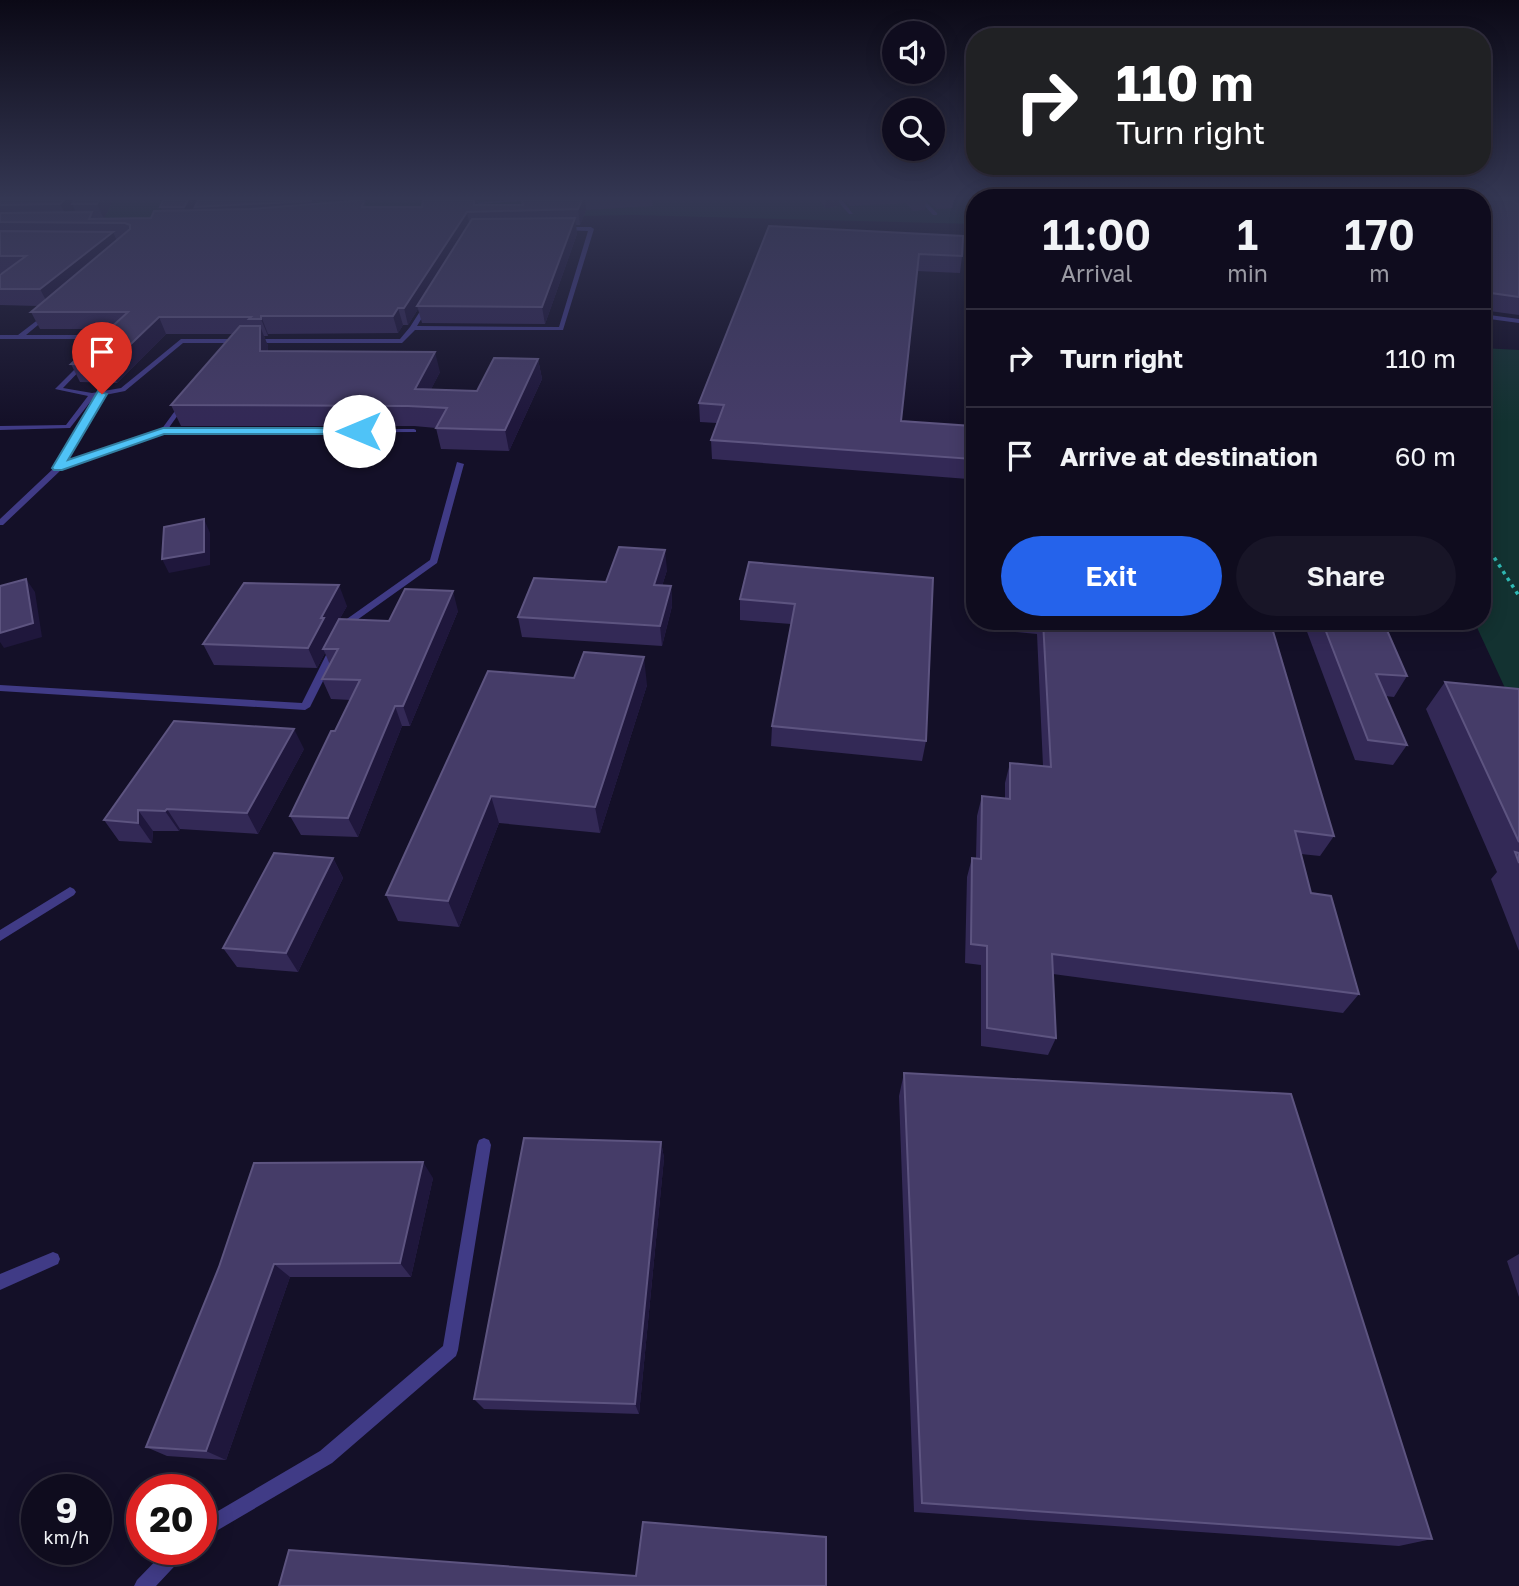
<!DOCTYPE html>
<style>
body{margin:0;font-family:"Golos Text",sans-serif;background:#181527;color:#f1f3f6;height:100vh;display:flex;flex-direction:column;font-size:26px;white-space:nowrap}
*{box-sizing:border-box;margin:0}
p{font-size:23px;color:#9b9ba4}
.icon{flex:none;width:38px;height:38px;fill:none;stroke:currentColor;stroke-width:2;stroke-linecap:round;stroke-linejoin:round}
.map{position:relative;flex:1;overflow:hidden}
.drawer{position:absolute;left:966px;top:189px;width:525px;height:441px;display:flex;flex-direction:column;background:#0f0c1e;border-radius:28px;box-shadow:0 4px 18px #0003,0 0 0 2px #2f2c3c}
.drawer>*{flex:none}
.top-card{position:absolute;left:966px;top:28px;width:525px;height:147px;border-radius:28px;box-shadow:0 4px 18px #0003,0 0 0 2px #2f2c3c;background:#202124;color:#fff;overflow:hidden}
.tools{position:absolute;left:882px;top:21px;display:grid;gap:14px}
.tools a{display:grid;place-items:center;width:63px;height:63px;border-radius:50%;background:#0f0c1e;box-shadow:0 4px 18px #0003,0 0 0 2px #2f2c3c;font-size:35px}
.speed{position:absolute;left:21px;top:1474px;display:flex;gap:14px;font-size:35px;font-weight:700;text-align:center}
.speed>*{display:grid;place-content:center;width:91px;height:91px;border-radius:50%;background:#0f0c1e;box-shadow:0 4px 18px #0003,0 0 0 2px #2f2c3c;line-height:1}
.speed small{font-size:18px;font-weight:400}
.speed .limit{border:10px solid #d22;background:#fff;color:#111}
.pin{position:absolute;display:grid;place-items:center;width:60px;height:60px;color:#fff;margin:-72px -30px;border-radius:50% 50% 50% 0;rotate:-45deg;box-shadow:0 0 7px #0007}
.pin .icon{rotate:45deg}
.me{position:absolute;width:77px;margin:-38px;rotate:270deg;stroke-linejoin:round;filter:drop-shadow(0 0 5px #0008)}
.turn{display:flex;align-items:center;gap:24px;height:147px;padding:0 35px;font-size:32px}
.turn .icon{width:91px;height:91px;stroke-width:2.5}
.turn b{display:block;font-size:49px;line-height:60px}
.eta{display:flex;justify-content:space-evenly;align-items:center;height:119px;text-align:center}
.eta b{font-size:42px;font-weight:600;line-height:49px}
.primary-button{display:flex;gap:14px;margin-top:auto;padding:14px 35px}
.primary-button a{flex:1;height:80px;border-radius:42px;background:#2563eb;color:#fff;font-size:28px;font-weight:600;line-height:80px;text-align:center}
.primary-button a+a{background:#181527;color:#f1f3f6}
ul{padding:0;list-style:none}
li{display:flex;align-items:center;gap:21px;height:98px;padding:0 35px;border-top:2px solid #2f2c3c}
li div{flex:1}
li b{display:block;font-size:26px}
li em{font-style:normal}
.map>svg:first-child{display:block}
</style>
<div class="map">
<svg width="1519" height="1586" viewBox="0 0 1519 1586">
<rect width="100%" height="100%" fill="#141028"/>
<path fill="#133231" d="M0 200H975V224L633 215 0 226Z
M1482 348 1519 350V689L1505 688 1474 621H1482Z"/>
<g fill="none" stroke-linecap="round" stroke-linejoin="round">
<path stroke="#30b9b4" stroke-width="2.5" stroke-dasharray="2 2.5" stroke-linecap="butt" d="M1482 538 1492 553"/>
<path stroke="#30b9b4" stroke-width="3.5" stroke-dasharray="3.5 4.5" stroke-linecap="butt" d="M1490 551 1519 596"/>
<path fill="#403b86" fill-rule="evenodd" d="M510 200H534L464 205 462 204Z
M837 200H842L853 214H849Z
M919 200H924L937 213V215H933Z
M564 227H591L594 229 563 330H415L402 343H183L125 391 105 395 65 463 161 430 180 404 182 403 185 405 168 429H414L416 430V432L164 433 61 470 3 525H0V519L55 467 97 396 94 397 70 428 0 430V426L66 425 88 396 55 389 83 361 88 362 63 388 92 393 121 388 181 339H400L410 327 424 305 426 304 429 306 417 326 559 327 588 231 562 230Z
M48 312 50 313V315L26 335H109L112 337 106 342 104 341V339H0V335H18Z
M1482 314 1519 319V323L1482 318Z
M457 462 464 464 437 563 350 625 346 632H340L339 630 344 621 430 560Z
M335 644 340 647 310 707 305 710 0 691V685L302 703 330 647Z
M70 887 74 889 76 892 74 895 0 941V930Z
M484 1138 489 1140 491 1145 458 1350 456 1356 332 1463 201 1540V1521L320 1451 443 1346 477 1145 479 1140Z
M53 1252 58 1254 60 1259 58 1264 0 1290V1274Z
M167 1549H188L185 1555 156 1586H134L137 1580Z"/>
</g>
<path fill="#332956" d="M0 200H113L104 219 151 218 162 211 160 207 198 200H317L316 204 364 200 366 207H422L477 200 478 205H522L521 200H652L653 206 586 210 580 225H576L577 234 545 324 422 323 418 309 408 325H403L398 333 268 334V336H264L268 346V351L440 372 431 389 477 391 538 359 542 379 509 451 441 449 436 428 414 426H181L171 405 233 334H166L117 383 80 382 71 364 109 329H40L31 312 38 306 0 305V275L3 273H0Z
M820 200H839V206L825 208Z
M844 200H926L925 210 913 211 906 203 850 206Z
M927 200H954L953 208 937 209Z
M1482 200H1519V315L1482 310Z
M769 226 962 256 960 273 917 271 901 421 972 459 968 479 712 459 711 440 717 423 700 422 699 403Z
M667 570 662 586H671L672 606 662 646 522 637 518 617 606 582Z
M933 578 926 741 922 761 771 746 772 726 791 624 740 620V599Z
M347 606 339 620 389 621 458 611 410 726H402L358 837 301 835 290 816 351 700 331 699 322 679 330 665 325 653 317 668 214 665 203 644Z
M995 621H1270L1334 836 1320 856 1301 854 1311 893 1359 994 1343 1013 1053 974 1056 1038 1048 1055 981 1046V965L965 963 967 877 972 858H976L977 816 982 796 1005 798V783L1010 763 1043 766 1037 634 995 630Z
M1303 621H1383L1407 676 1394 697 1385 696 1407 745 1393 765 1355 760Z
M488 671 647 685 600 833 499 823 459 927 398 921 386 895Z
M1445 682 1519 689V951L1491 879 1497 872 1426 709Z
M304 749 258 834 180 829 179 831H153L152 843 119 841 104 820Z
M333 858 343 878 298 972 237 967 223 948Z
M904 1073 1432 1539 1399 1546 914 1512 899 1096Z
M661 1142 664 1158 639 1414 484 1409 474 1399Z
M433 1178 411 1277H290L226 1460 167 1456 146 1447 219 1267Z
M1519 1254V1297L1507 1261Z"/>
<path fill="#1f173c" d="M64 200H82L72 204 75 210 68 219 60 204Z
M99 200H113L104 219 97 204Z
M188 200H198L188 217 184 207Z
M311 200H317L314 212 311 201Z
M332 200H347L344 210 324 211 321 201Z
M426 200H480H477L479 207Z
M582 200H585L586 210 580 225 578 209Z
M826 200H839V206L825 208Z
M467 212 470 227 417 306 418 309 408 325 404 308Z
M575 218 577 234 545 324 542 307Z
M113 232 120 248 49 306 40 289Z
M398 308 403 325 398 333 393 316Z
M261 316 268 334V336L261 319Z
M159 317 166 334 117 383 109 365Z
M260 326 268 346 267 370 260 351Z
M435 352 440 372 422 407 415 389Z
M538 359 542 379 509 451 505 430Z
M204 519 210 533V565L169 573 162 559Z
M665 550 667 570 656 605 654 585Z
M26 579 35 592 42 637 4 648 0 642V633Z
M339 585 347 606 323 649 325 653 317 668 308 648 321 618Z
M671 586 672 606 662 646 660 626Z
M453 591 458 611 410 726 403 706Z
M644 657 647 685 600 833 595 807Z
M395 706 402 726 358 837 348 818Z
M294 729 304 749 258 834 247 813Z
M491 796 499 823 459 927 448 901Z
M167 809 180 829 179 831 165 811Z
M138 810 153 831 152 843 138 823Z
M333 858 343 878 298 972 286 953Z
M661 1142 664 1158 639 1414 635 1404Z
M423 1162 433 1178 411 1277 400 1263Z
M274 1264 290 1277 226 1460 206 1451Z"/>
<path fill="#453c68" stroke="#5d5480" stroke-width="2" d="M0 200H64L60 204 0 205Z
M74 200H99L97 204H72Z
M163 200H188L184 207H160Z
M198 200H311V201L195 207Z
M364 200 362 207H422L423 200H474V205H523L522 200H582L578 209 467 212 404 308H398L393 316H261V319H249L251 317H159L109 365 71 364 128 312H31L130 229V225L125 223 0 222V213L92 212 89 219 151 218 154 211 251 209Z
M1482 200H1512L1519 205V297L1491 293 1482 270Z
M575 218 542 307 417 306 472 219Z
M769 226 963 236 962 256 919 254 901 421 972 426V459L711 440 724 405 699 403Z
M0 231 113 232 40 289H0V275L26 256H0Z
M240 326H260V351L435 352 415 389 477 391 494 358 538 359 505 430 436 428 447 408 408 406 171 405Z
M204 519V552L162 559 164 527Z
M619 547 665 550 654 585 671 586 660 626 518 617 534 578 606 582Z
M749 562 933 578 926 741 772 726 795 604 740 599Z
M26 579 33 623 0 633V586Z
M244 583 339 585 321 618H324L308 648 203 644Z
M405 589 453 591 403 706H395L348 818 290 816 331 731H335L360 680 322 679 338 649H323L339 619 389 621Z
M1043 621H1270L1334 836 1295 831 1311 893 1331 896 1359 994 1052 954 1056 1038 987 1028V946L971 944 972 858 981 859 982 796 1010 799V763L1051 767Z
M1322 621H1383L1407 676 1376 674 1407 745 1368 740Z
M584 652 644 657 595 807 491 796 448 901 386 895 488 671 574 678Z
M1445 682 1519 689V842Z
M174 721 294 729 247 813 167 809 165 811 138 810V823L104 820Z
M1515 852 1519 853V863Z
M274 853 333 858 286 953 223 948Z
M904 1073 1291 1094 1432 1539 922 1503Z
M524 1138 661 1142 635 1404 474 1399Z
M423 1162 400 1263 274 1264 206 1451 146 1447 219 1267 254 1163Z
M643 1522 826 1537V1586H279L289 1550 636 1576Z"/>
<linearGradient id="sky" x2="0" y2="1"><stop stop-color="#0b0916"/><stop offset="0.47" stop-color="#343753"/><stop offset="1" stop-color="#343753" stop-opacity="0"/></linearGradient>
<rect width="1519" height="422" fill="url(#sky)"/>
<path fill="#4fc3f7" stroke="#337fa1" stroke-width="2" d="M98 391 107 394 68 460 163 428H359L364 431 359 434H164L62 470H54L52 468Z"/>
</svg>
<div class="tools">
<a><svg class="icon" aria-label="sound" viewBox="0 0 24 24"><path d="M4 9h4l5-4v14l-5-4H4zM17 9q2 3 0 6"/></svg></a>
<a><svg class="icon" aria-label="search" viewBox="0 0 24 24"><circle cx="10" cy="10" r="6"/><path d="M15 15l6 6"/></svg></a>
</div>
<div class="speed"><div>9<small>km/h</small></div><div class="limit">20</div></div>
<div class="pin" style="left:102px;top:394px;background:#d93025"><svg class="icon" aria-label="arrive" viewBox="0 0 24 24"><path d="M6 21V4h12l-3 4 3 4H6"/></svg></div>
<svg class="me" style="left:359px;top:431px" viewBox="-20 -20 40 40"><circle r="19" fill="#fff"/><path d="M0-13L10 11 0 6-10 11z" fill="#4fc3f7"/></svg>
<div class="top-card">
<div class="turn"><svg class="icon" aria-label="right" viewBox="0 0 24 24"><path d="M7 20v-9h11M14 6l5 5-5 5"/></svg><div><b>110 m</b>Turn right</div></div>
</div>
<section class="drawer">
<div class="eta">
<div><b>11:00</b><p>Arrival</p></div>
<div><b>1</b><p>min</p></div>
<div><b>170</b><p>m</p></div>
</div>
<ul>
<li><svg class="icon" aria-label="right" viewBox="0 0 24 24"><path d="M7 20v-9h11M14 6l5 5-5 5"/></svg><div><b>Turn right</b></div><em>110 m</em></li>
<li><svg class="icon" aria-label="arrive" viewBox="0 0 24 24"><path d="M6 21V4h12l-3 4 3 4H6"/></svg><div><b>Arrive at destination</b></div><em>60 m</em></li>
</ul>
<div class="primary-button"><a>Exit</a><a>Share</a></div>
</section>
</div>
